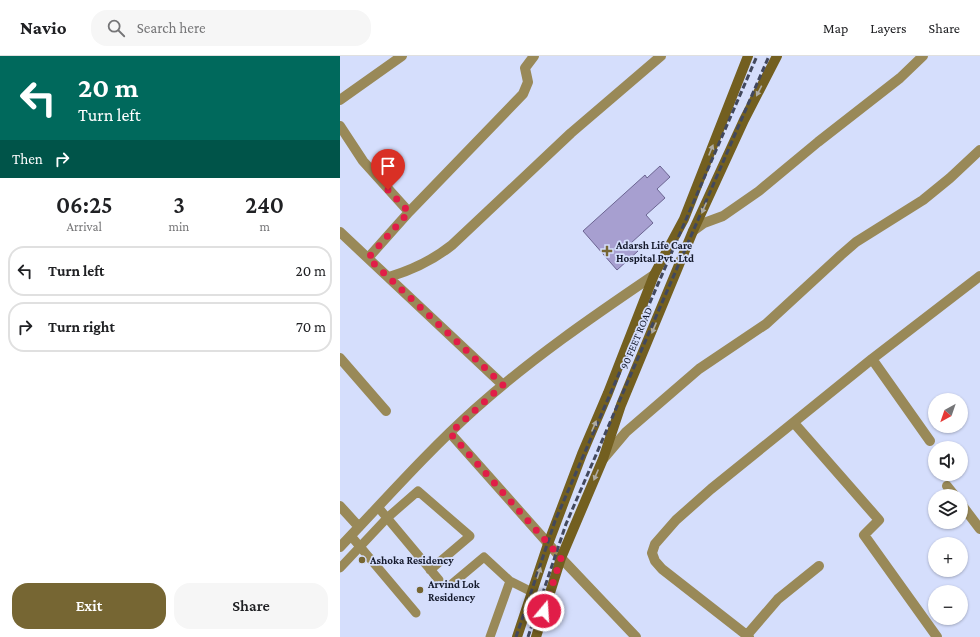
<!DOCTYPE html>
<meta charset="utf-8">
<style>
body{margin:0;font-family:"Crimson Pro",serif;background:#f6f6f6;color:#202124;height:100vh;display:flex;flex-direction:column;font-size:15px;white-space:nowrap}
*{box-sizing:border-box;margin:0}
p{font-size:13px;color:#757577}
.icon{flex:none;width:22px;height:22px;fill:none;stroke:currentColor;stroke-width:2;stroke-linecap:round;stroke-linejoin:round}
.map{position:relative;flex:1;overflow:hidden}
.details{display:flex;flex-direction:column;background:#fff;width:340px}
.details>*{flex:none}
.top-card{background:#00695c;color:#fff;overflow:hidden}
.needle{width:26px;rotate:220deg}
.buttons{position:absolute;left:588px;top:337px;display:grid;gap:8px}
.buttons a{display:grid;place-items:center;width:40px;height:40px;border-radius:50%;background:#fff;box-shadow:0 1px 3px #0004;font-size:20px}
.pin{position:absolute;display:grid;place-items:center;width:34px;height:34px;color:#fff;margin:-41px -17px;border-radius:50% 50% 50% 0;rotate:-45deg;box-shadow:0 0 4px #0007}
.pin .icon{rotate:45deg}
.me{position:absolute;width:44px;margin:-22px;rotate:18deg;stroke-linejoin:round;filter:drop-shadow(0 0 3px #0008)}
.turn{display:flex;align-items:center;gap:14px;height:84px;padding:0 12px;font-size:18px}
.turn .icon{width:52px;height:52px;stroke-width:2.5}
.turn b{display:block;font-size:28px;line-height:34px}
.then{display:flex;align-items:center;height:38px;padding:0 12px;background:#0003;gap:8px;font-size:15px}
.eta{display:flex;justify-content:space-evenly;align-items:center;height:68px;text-align:center}
.eta b{font-size:24px;font-weight:600;line-height:28px}
.cta{display:flex;gap:8px;margin-top:auto;padding:8px 12px}
.cta a{flex:1;height:46px;border-radius:16px;background:#766633;color:#fff;font-size:16px;font-weight:600;line-height:46px;text-align:center}
.cta a+a{background:#f6f6f6;color:#202124}
ul{padding:0;list-style:none}
li{display:flex;align-items:center;gap:12px;height:50px;margin:0 8px 6px;padding:0 4px;border:2px solid #e0e0e0;border-radius:16px}
li div{flex:1}
li b{display:block;font-size:15px}
li em{font-style:normal}
header{display:flex;align-items:center;gap:24px;box-sizing:border-box;height:56px;padding:0 20px;background:#fff;border-bottom:1px solid #e0e0e0}
header strong{font-size:19px}
nav{display:flex;gap:22px;margin-inline-start:auto;font-size:14px}
.search{width:280px;height:36px;background:#f6f6f6;display:flex;align-items:center;gap:10px;box-sizing:border-box;padding:0 14px;border-radius:16px;color:#757577;font-size:15px}
main{display:flex;flex:1;min-height:0}
.map>svg:first-child{display:block}
</style>
<header>
<strong>Navio</strong>
<div class="search"><svg class="icon" aria-label="search" viewBox="0 0 24 24"><circle cx="10" cy="10" r="6"/><path d="M15 15l6 6"/></svg>Search here</div>
<nav><a>Map</a><a>Layers</a><a>Share</a></nav>
</header>
<main>
<section class="details">
<div class="top-card">
<div class="turn"><svg class="icon" aria-label="left" viewBox="0 0 24 24"><path d="M17 20v-9H6M10 6l-5 5 5 5"/></svg><div><b>20 m</b>Turn left</div></div>
<div class="then">Then<svg class="icon" aria-label="right" viewBox="0 0 24 24"><path d="M7 20v-9h11M14 6l5 5-5 5"/></svg></div>
</div>
<div class="eta">
<div><b>06:25</b><p>Arrival</p></div>
<div><b>3</b><p>min</p></div>
<div><b>240</b><p>m</p></div>
</div>
<ul>
<li><svg class="icon" aria-label="left" viewBox="0 0 24 24"><path d="M17 20v-9H6M10 6l-5 5 5 5"/></svg><div><b>Turn left</b></div><em>20 m</em></li>
<li><svg class="icon" aria-label="right" viewBox="0 0 24 24"><path d="M7 20v-9h11M14 6l5 5-5 5"/></svg><div><b>Turn right</b></div><em>70 m</em></li>
</ul>
<div class="cta"><a>Exit</a><a>Share</a></div>
</section>
<div class="map">
<svg width="640" height="581" viewBox="0 0 640 581">
<rect width="100%" height="100%" fill="#d5defc"/>
<path fill="#a79fd0" stroke="#6c6592" d="M320 110 330 121 317 133 325 142 306 159 313 167 291 187 298 195 277 214 243 175 305 119 307 122Z"/>
<g fill="none" stroke-linecap="round" stroke-linejoin="round">
<path stroke="#998958" stroke-width="9" d="M38 451 99 524
M11 480 76 557
M0 512 47 462 78 435 130 480 90 514
M170 525 192 536
M113 527 144 501 170 525 150 581"/>
<path stroke="#998958" stroke-width="10" d="M0 44 62 0
M0 70 23 105 69 156
M353 175 364 167 383 160 419 135 478 86 560 22 583 0
M0 176 163 329
M28 202 69 156 183 38 188 26 185 12 194 0
M49 221C72 214 92 205 112 189L231 77 321 0
M0 302 46 355
M532 303 590 385
M454 367 539 464 524 479 597 581
M110 377 221 502 296 581
M264 402 286 376 359 313 426 268 501 199 516 186 583 144 610 122 640 94
M607 430 615 440
M621 448 640 473
M0 450 19 471
M0 491C44 445 87 396 135 353 191 303 252 261 314 219
M407 579 438 543 479 510
M409 581 322 513 315 505 312 497 315 488 336 464 371 433 532 303 640 220"/>
<path stroke="#735f20" stroke-width="10" d="M177 581 208 488 242 398 268 337 314 219 344 163 408 0
M196 581 221 502 263 403 281 349 353 175 404 64 437 0"/>
<path stroke="#42485d" stroke-width="3" stroke-dasharray="6 3" stroke-linecap="butt" d="M176 581 215 465 417 0
M188 581 226 468 429 0"/>
</g>
<defs><path id="oneway-solid" d="M-6-.8H1V-3.2L6.5 0L1 3.2V.8H-6Z"/></defs>
<g fill="#aeaba4">
<use href="#oneway-solid" transform="translate(419 35) rotate(117)"/>
<use href="#oneway-solid" transform="translate(371 94) rotate(-68)"/>
<use href="#oneway-solid" transform="translate(364 152) rotate(114)"/>
<use href="#oneway-solid" transform="translate(314 272) rotate(113)"/>
<use href="#oneway-solid" transform="translate(254 370) rotate(-67)"/>
<use href="#oneway-solid" transform="translate(256 419) rotate(113)"/>
<use href="#oneway-solid" transform="translate(199 517) rotate(-72)"/>
</g>
<g fill="none" stroke-linecap="round" stroke-linejoin="round">
<path stroke="#e11d48" stroke-width="7" stroke-dasharray="0 12.6" d="M48 134 69 156 28 202 163 329 110 377 221 502 204 555"/>
</g>
<g fill="#766633" stroke="#d5defc" stroke-width="1.5">
<path d="M265 189h4v4h4v4h-4v4h-4v-4h-4v-4h4z"/>
<circle cx="22" cy="504" r="4"/>
<circle cx="80" cy="534" r="4"/>
</g>
<g text-anchor="middle" dominant-baseline="central" stroke-width="3.5" stroke-linejoin="round" paint-order="stroke">
<g font-size="11" font-weight="bold" fill="#151a2c" stroke="#d5defc" text-anchor="start">
<text x="276" y="189">Adarsh Life Care<tspan x="276" dy="13">Hospital Pvt. Ltd</tspan></text>
<text x="30" y="504">Ashoka Residency</text>
<text x="88" y="528">Arvind Lok<tspan x="88" dy="13">Residency</tspan></text>
</g>
<g font-size="11" fill="#151a2c" stroke="#d5defc">
<text transform="translate(296 282) rotate(-67)">90 FEET ROAD</text>
</g>
</g>
</svg>
<div class="buttons">
<a><svg class="needle" viewBox="-14 -14 28 28"><path d="M0-13l5 13h-10z" fill="#e53935"/><path d="M0 13l5-13h-10z" fill="#757577"/></svg></a>
<a><svg class="icon" aria-label="sound" viewBox="0 0 24 24"><path d="M4 9h4l5-4v14l-5-4H4zM17 9q2 3 0 6"/></svg></a>
<a><svg class="icon" aria-label="layers" viewBox="0 0 24 24"><path d="M12 4l9 5-9 5-9-5zM3 14l9 5 9-5"/></svg></a>
<a>+</a>
<a>−</a>
</div>
<div class="pin" style="left:48px;top:134px;background:#d93025"><svg class="icon" aria-label="arrive" viewBox="0 0 24 24"><path d="M6 21V4h12l-3 4 3 4H6"/></svg></div>
<svg class="me" style="left:204px;top:555px" viewBox="-20 -20 40 40"><circle r="17" fill="#e11d48" stroke="#fff" stroke-width="3"/><path d="M0-11L8 9 0 5-8 9z" fill="#fff"/></svg>
</div>
</main>
